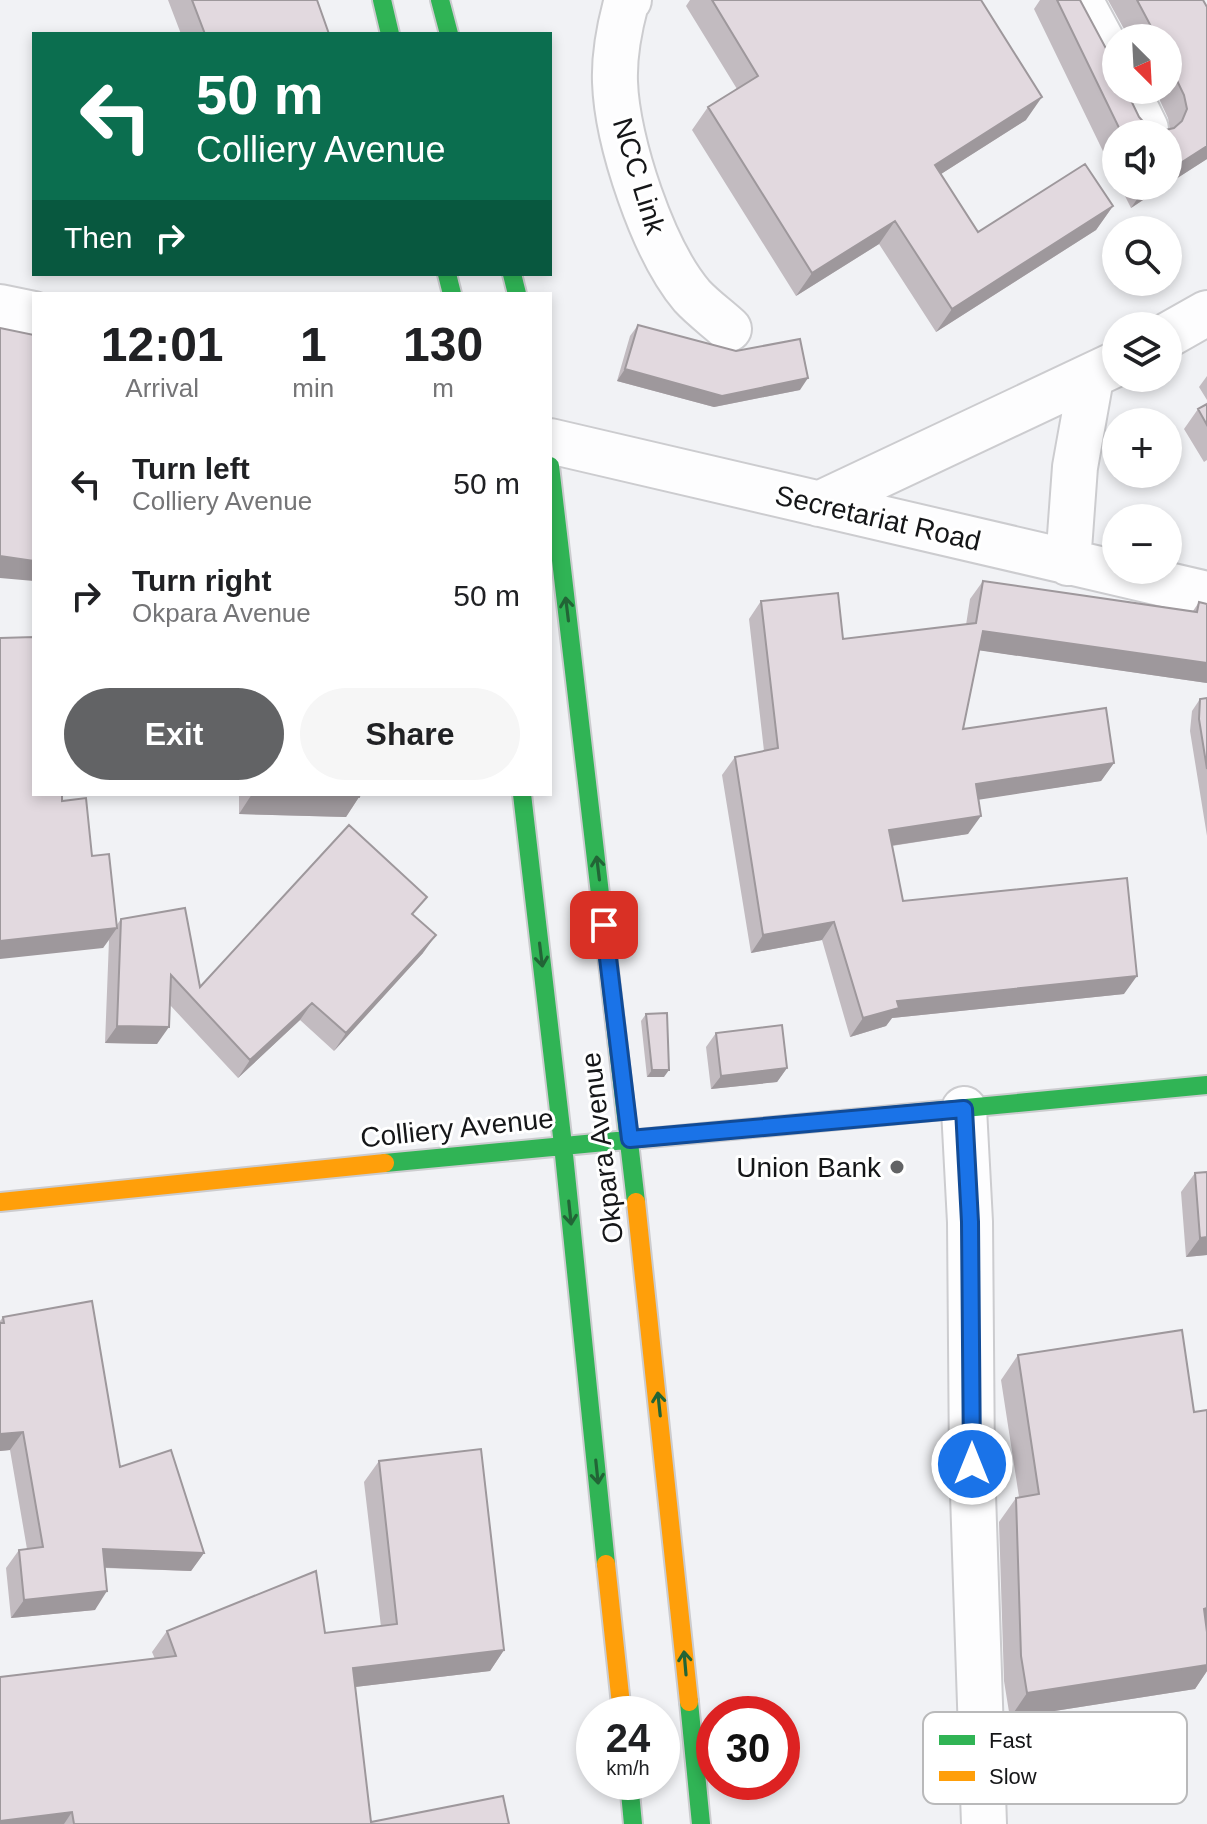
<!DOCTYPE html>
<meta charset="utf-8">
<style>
body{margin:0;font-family:Helvetica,sans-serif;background:#f6f6f6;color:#202124;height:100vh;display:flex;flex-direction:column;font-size:30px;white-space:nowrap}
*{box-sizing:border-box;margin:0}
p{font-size:26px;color:#757577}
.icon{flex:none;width:44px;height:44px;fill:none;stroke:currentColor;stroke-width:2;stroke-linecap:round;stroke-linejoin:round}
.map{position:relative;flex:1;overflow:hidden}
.panel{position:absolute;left:32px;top:292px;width:520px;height:504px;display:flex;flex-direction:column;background:#fff;border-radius:0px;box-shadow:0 4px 12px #0003}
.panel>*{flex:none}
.hud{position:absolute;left:32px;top:32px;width:520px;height:244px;border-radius:0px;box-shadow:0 4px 12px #0003;background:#0b6e4f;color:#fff;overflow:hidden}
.needle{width:52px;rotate:156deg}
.controls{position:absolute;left:1102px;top:24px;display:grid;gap:16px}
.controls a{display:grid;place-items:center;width:80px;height:80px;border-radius:50%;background:#fff;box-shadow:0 4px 12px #0003;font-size:40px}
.speed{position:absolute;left:576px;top:1696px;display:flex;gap:16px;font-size:40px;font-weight:700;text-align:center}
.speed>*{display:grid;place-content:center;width:104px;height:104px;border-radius:50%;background:#fff;box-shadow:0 4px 12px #0003;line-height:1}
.speed small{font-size:20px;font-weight:400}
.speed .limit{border:12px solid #d22;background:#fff;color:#111}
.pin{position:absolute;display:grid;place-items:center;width:68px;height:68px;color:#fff;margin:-34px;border-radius:16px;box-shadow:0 4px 12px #0006}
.me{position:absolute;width:88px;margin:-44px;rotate:0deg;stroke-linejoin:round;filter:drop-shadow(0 0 6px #0008)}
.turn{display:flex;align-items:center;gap:28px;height:168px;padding:0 32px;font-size:36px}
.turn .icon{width:104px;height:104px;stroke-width:2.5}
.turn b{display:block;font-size:56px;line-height:68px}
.then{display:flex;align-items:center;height:76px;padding:0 32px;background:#0003;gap:16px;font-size:30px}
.eta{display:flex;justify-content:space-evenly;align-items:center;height:136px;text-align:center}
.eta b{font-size:48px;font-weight:800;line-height:56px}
.cta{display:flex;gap:16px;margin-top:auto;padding:16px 32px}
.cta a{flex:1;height:92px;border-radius:48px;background:#626365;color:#fff;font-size:32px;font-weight:800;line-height:92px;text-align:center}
.cta a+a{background:#f6f6f6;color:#202124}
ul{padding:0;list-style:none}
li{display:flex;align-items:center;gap:24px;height:112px;padding:0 32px}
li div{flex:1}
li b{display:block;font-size:30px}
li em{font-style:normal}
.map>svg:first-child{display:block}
</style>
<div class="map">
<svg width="1207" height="1824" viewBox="0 0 1207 1824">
<rect width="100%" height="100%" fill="#f1f2f5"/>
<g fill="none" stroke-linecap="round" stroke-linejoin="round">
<defs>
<path id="street" d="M629 0 626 3C619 29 614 55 615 82 617 142 653 250 692 296 703 308 717 318 729 329
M1080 0 1116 67
M1127 90 1146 129
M0 307 34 314
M1168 335 1207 313
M550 441 1207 594
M819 504 1116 364
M1068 563 1075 467 1091 378
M964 1109 970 1222 972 1464 984 1824"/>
<path id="fast" d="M382 0 390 34
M440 0 449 34
M447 274 452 294
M512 274 517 294
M550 466 636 1202
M522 794 563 1145 606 1564
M385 1163 1207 1085
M689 1702 701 1824
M629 1782 633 1824"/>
<path id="slow" d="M0 1202 385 1163
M636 1202 689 1702
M606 1564 622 1714"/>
</defs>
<use href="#street" stroke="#cccccf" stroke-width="48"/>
<use href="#fast" stroke="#cccccf" stroke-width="22"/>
<use href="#slow" stroke="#cccccf" stroke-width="22"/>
<use href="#street" stroke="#fdfdfe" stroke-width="44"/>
<use href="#fast" stroke="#30b455" stroke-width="18"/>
<use href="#slow" stroke="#ff9f0a" stroke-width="18"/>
</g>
<path fill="#c2bbc0" d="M168 0H317L329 34H181Z
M690 0H981L1026 120 941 174 978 232 1113 206 1096 230 936 332 879 244 796 296 692 130 708 107 737 89 686 6Z
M1040 0H1080L1116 90 1147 126 1161 131 1170 129 1168 118 1155 90H1168V38H1129L1108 0H1203L1207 7V159L1168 184V134H1116V178L1034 9Z
M1120 186H1164L1131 208Z
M638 325 736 351 800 390 714 407 617 381 630 336Z
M1207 376V400L1199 387Z
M1207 404V460L1204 462 1184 429 1198 409Z
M983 581 1193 611 1199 602 1207 604V683L979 650 963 729 1114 763 1101 781 978 799 968 834 892 846 903 901 1124 994 892 1018 886 1026 850 1037 822 940 751 953 722 775 735 757 764 751 749 619 761 601 843 639 966 625 970 599Z
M1207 698V836L1190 731 1192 711 1200 699Z
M239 794H360L359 797 346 817 239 814Z
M62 801 92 856 116 926 121 919 200 987 414 916 423 953 334 1051 300 1020 238 1078 170 1005 157 1044 105 1043 109 940 103 948Z
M646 1014 664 1077H647L641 1021Z
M716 1033 787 1068 777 1082 711 1089 706 1047Z
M1195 1173 1207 1255 1186 1257 1181 1192Z
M3 1317 120 1467 204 1553 191 1571 105 1568 95 1610 11 1618 6 1568 19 1550 27 1549 10 1450 0 1451V1321Z
M1018 1355 1194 1412 1207 1410V1671L1195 1689 1010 1718 1004 1681 999 1522 1016 1498 1019 1497 1001 1380Z
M379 1461 504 1650 490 1671 355 1687 371 1822 509 1824H0L155 1659 152 1652 167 1631 325 1633 381 1627 364 1482Z"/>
<path fill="#9e989c" d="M1042 97 1026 120 919 188 935 165Z
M1207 146V159L1168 184V171Z
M1146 186H1164L1131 208Z
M1113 206 1096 230 936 332 952 309Z
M895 221 879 244 796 296 812 273Z
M625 369 808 378 800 390 714 407 617 381Z
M0 556 34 561V581L0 578Z
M983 631 1207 663V683L970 649Z
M1114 763 1101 781 964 802 976 784Z
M252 794 359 797 346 817 239 814Z
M981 816 968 834 876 848 889 830Z
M834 922 822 940 751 953 763 935Z
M117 928 103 948 0 959V941Z
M436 935 423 953 334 1051 346 1033Z
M1137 976 1124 994 892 1018 886 1026 850 1037 863 1018 897 1001Z
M312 1003 300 1020 238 1078 250 1060Z
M117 1026 169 1027 157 1044 105 1043Z
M787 1068 777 1082 711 1089 721 1076Z
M652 1070H669L664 1077H647Z
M1207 1237V1255L1186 1257 1200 1238Z
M23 1432 10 1450 0 1451V1434Z
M103 1549 204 1553 191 1571 90 1567Z
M107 1591 95 1610 11 1618 24 1600Z
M1207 1608V1630L1204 1609Z
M504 1650 490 1671 338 1689 353 1668Z
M1207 1665V1671L1195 1689 1010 1718 1027 1693Z
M72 1812 64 1824H0V1821Z"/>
<path fill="#e2d9df" stroke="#9e989c" stroke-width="2" d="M192 0H317L329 34H205Z
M712 0H981L1042 97 935 165 978 232 1085 164 1113 206 952 309 895 221 812 273 708 107 758 76Z
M1057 0H1080L1110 56 1116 63V90H1126L1139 117 1147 126 1161 131 1174 128 1182 121 1187 109 1184 95 1168 62V38H1155L1154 32 1137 0H1203L1207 7V146L1168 171V134H1122Z
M638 325 736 351 800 339 808 378 722 396 625 369Z
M0 328 34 335V561L0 556Z
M1207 404V425L1198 409Z
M983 581 1197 612 1199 602 1207 604V663L983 631 963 729 1106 708 1114 763 976 784 981 816 889 830 903 901 1127 878 1137 976 897 1001 899 1008 863 1018 834 922 763 935 735 757 778 748 761 601 838 593 843 639 976 623Z
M34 637V794H62V801L86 798 92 856 109 854 117 928 0 941V638Z
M1207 698V769L1199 719 1200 699Z
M252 794H360L359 797Z
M349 825 427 897 412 914 436 935 346 1033 312 1003 250 1060 171 975 169 1027 117 1026 121 919 185 908 200 987Z
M667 1013 669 1070H652L646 1014Z
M782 1025 787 1068 721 1076 716 1033Z
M1207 1172V1237L1200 1238 1195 1173Z
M92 1301 120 1467 171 1450 204 1553 103 1549 107 1591 24 1600 19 1550 43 1547 23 1432 0 1434V1323H4L3 1317Z
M1182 1330 1194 1412 1207 1410V1608L1204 1609 1207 1632V1665L1027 1693 1021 1656 1016 1498 1039 1494 1018 1355Z
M481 1449 504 1650 353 1668 371 1822 503 1796 509 1824H74L72 1812 0 1821V1677L176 1656 167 1631 316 1571 325 1633 397 1624 379 1461Z"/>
<defs><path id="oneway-shaft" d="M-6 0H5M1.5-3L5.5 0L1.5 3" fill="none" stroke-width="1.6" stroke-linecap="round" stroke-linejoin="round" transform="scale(2)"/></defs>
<g stroke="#226536">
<use href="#oneway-shaft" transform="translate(567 609) rotate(-97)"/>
<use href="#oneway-shaft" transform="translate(598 868) rotate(-97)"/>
<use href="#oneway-shaft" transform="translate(541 955) rotate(83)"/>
<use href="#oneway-shaft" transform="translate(570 1213) rotate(84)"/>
<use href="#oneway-shaft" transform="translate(659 1404) rotate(-96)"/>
<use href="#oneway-shaft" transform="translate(597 1472) rotate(84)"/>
<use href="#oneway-shaft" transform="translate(685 1663) rotate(-95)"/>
</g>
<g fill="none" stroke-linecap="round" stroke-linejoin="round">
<defs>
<path id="route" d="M604 925 630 1139 964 1109 970 1222 972 1464"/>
</defs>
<use href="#route" stroke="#114b97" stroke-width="20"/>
<use href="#route" stroke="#1a73e8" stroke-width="14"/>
</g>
<circle fill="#626365" stroke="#fff" stroke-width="3" cx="897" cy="1167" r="8"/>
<g text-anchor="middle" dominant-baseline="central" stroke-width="6" stroke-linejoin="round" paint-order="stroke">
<g font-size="28" fill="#151618" stroke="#fff">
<text transform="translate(639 176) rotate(73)">NCC Link</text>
<text transform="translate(878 518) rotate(13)">Secretariat Road</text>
<text transform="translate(457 1128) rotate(-6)">Colliery Avenue</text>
<text transform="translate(602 1148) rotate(-97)">Okpara Avenue</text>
</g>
<g font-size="28" fill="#151618" stroke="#fff" text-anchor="end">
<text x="881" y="1167">Union Bank</text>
</g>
</g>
<rect x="923" y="1712" width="264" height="92" rx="12" fill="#fff" stroke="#b9b9ba" stroke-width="2"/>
<rect x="939" y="1735" width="36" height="10" fill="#30b455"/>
<rect x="939" y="1771" width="36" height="10" fill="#ff9f0a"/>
<g font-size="22" fill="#151618">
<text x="989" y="1748">Fast</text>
<text x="989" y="1784">Slow</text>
</g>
</svg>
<div class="controls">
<a><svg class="needle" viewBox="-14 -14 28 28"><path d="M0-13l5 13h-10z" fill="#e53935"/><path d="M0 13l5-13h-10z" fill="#757577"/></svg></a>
<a><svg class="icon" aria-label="sound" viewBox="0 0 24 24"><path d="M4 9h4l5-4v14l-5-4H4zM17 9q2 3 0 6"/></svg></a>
<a><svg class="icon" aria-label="search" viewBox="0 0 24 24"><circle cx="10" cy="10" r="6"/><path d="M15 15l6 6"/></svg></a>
<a><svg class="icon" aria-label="layers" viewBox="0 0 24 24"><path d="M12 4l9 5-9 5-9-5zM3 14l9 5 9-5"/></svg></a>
<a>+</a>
<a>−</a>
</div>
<div class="speed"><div>24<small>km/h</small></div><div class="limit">30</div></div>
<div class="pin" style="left:604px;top:925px;background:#d93025"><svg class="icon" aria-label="arrive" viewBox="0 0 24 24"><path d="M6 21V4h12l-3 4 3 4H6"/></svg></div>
<svg class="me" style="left:972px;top:1464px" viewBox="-20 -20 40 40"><circle r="17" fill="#1a73e8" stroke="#fff" stroke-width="3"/><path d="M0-11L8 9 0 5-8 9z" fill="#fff"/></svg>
<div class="hud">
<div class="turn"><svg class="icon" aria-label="left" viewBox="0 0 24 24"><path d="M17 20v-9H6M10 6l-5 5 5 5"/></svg><div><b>50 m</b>Colliery Avenue</div></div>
<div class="then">Then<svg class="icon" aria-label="right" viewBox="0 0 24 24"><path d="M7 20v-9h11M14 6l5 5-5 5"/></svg></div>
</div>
<section class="panel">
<div class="eta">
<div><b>12:01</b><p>Arrival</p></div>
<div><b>1</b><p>min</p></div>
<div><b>130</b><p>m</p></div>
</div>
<ul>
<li><svg class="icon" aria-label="left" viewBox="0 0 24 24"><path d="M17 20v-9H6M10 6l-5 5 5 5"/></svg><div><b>Turn left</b><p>Colliery Avenue</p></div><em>50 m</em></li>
<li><svg class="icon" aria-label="right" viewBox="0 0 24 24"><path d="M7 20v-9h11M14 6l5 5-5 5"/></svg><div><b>Turn right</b><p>Okpara Avenue</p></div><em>50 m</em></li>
</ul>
<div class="cta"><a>Exit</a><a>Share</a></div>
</section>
</div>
